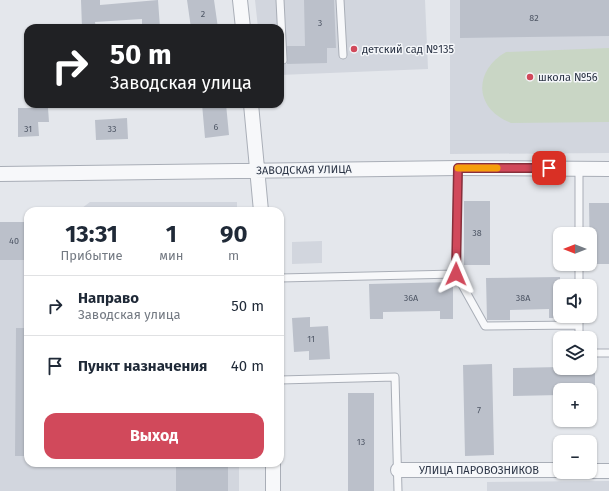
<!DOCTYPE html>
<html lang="ru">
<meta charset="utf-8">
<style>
body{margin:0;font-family:"Fira Sans",sans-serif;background:#f6f6f7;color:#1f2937;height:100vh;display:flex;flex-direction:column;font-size:15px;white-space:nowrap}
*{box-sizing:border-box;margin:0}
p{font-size:13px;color:#747a83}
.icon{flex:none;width:22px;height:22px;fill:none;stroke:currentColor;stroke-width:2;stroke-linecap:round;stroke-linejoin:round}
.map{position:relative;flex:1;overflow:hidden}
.details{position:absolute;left:24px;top:207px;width:260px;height:260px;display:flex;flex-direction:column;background:#fff;border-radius:12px;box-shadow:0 1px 3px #0004}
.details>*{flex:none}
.hud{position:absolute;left:24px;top:24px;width:260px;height:84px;border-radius:12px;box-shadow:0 1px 3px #0004;background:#202124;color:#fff;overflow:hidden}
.needle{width:26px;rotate:270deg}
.buttons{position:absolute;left:553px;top:227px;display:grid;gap:8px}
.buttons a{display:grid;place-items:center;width:44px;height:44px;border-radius:8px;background:#fff;box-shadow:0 1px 3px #0004;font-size:20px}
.pin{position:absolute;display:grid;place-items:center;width:34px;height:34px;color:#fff;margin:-17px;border-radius:8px;box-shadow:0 2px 6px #0006}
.me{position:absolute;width:44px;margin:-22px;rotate:1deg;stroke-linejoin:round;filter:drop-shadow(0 0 3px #0008)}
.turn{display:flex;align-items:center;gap:14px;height:84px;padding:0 20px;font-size:18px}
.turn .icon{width:52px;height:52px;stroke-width:2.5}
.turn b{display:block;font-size:28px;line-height:34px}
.eta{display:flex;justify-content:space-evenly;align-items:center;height:68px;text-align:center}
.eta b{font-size:24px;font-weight:700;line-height:28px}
.button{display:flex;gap:8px;margin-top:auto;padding:8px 20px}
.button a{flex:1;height:46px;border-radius:12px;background:#d1495b;color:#fff;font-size:16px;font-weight:700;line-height:46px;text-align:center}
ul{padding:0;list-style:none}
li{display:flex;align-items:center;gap:12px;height:60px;padding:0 20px;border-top:1px solid #e0e1e3}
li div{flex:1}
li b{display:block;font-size:15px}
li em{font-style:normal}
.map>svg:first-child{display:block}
</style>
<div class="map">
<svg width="609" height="491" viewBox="0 0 609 491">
<rect width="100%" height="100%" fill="#e4e7ec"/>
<path fill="#d2d6de" d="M255 0H425L428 69 280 75V28H258Z
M450 0H609V153L450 154Z
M90 202H237V211H78Z
M0 222H28V463H239V491H0Z
M322 241V263L292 264V242Z
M609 481V491H487V482Z"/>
<path fill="#c9d6c5" d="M609 48V122L511 123C474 109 473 71 506 52Z"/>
<path fill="#bbc0ca" d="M81 0H100V5L158 0 160 28H142V19L95 22 96 28H82Z
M187 0H214L218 28H191Z
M304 0H334L336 48H327V63L287 64V46H305Z
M460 0H609V36L460 38Z
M202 104H226L229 135 205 138Z
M18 108H48L49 122H38L39 136 18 137Z
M127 118 128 139 96 140 95 120Z
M464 201H490V265H464Z
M589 203H609V264H590Z
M0 222H28V260H0Z
M560 277V318H549V309L510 310V320H487L486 278Z
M453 282V319H440V311L383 312V319H370L369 284Z
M310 317V327L328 326 330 359 309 360V351L294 352 292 318Z
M16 328H28V456H15Z
M492 364 494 455 465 456 463 365Z
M560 367V368H595V390H560V395L513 396V368Z
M348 393H374V491H348Z
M176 463H228V491H176Z"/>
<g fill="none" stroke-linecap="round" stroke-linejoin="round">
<defs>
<path id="lane" d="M280 0 283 60
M340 0 343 55
M458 168 456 274 485 326 579 325
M579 169V234
M579 264V286
M280 278 456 274
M579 316V338
M590 353H609
M280 380 395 377 398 491"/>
<path id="street" d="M240 0 243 28
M251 104 261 211
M0 174 458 168 609 169
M273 463V491
M398 470H560
M590 471H609"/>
</defs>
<use href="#lane" stroke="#a9aeb7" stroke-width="9"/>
<use href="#street" stroke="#a9aeb7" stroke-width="16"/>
<use href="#lane" stroke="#f7f8fa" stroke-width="7"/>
<use href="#street" stroke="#f7f8fa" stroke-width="14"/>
</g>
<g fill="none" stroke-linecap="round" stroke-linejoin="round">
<defs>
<path id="route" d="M456 274 458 168H549"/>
</defs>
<use href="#route" stroke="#882f3b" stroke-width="10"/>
<use href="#route" stroke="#d1495b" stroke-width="7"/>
<path stroke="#f59e0b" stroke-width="7" d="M458 168H497"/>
</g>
<g fill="#d1495b" stroke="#f4f6f9" stroke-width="1.5">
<circle cx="354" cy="49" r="4"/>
<circle cx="530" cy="77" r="4"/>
</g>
<g text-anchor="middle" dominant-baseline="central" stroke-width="3" stroke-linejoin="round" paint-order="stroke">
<g font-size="9" fill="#4f5766">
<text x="203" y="14">2</text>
<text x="534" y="18">82</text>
<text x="320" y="23">3</text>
<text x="216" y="127">6</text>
<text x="28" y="129">31</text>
<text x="112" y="129">33</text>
<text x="477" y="233">38</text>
<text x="14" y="241">40</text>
<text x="411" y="298">36А</text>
<text x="523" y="298">38А</text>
<text x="311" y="339">11</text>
<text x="479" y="410">7</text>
<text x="361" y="442">13</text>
</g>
<g font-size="11" fill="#2b3445" stroke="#f4f6f9" text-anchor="start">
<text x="362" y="49">детский сад №135</text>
<text x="538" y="77">школа №56</text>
</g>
<g font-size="11" fill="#2b3445" stroke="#f4f6f9">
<text transform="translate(304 170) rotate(-1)">ЗАВОДСКАЯ УЛИЦА</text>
<text x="479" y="470">УЛИЦА ПАРОВОЗНИКОВ</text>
</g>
</g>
</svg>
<div class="buttons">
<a><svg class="needle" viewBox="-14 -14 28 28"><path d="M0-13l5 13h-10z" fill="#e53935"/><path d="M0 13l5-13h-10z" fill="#747a83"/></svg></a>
<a><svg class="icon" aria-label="sound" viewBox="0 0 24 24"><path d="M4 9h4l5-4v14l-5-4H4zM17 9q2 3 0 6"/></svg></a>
<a><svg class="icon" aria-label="layers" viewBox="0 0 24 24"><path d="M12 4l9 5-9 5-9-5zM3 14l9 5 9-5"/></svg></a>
<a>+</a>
<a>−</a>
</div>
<div class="pin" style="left:549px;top:168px;background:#d93025"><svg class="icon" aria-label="arrive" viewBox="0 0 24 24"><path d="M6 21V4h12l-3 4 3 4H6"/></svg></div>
<svg class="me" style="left:456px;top:274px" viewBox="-20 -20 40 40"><path d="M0-17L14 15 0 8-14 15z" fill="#d1495b" stroke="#fff" stroke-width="4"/></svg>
<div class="hud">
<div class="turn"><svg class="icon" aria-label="right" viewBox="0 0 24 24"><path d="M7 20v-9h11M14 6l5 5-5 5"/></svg><div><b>50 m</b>Заводская улица</div></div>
</div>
<section class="details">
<div class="eta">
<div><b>13:31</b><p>Прибытие</p></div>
<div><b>1</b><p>мин</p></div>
<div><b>90</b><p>m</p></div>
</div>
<ul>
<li><svg class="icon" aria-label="right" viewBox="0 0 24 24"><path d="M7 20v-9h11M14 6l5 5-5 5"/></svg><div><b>Направо</b><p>Заводская улица</p></div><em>50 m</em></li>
<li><svg class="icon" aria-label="arrive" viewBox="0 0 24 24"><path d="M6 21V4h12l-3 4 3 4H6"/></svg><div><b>Пункт назначения</b></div><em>40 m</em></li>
</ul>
<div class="button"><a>Выход</a></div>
</section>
</div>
